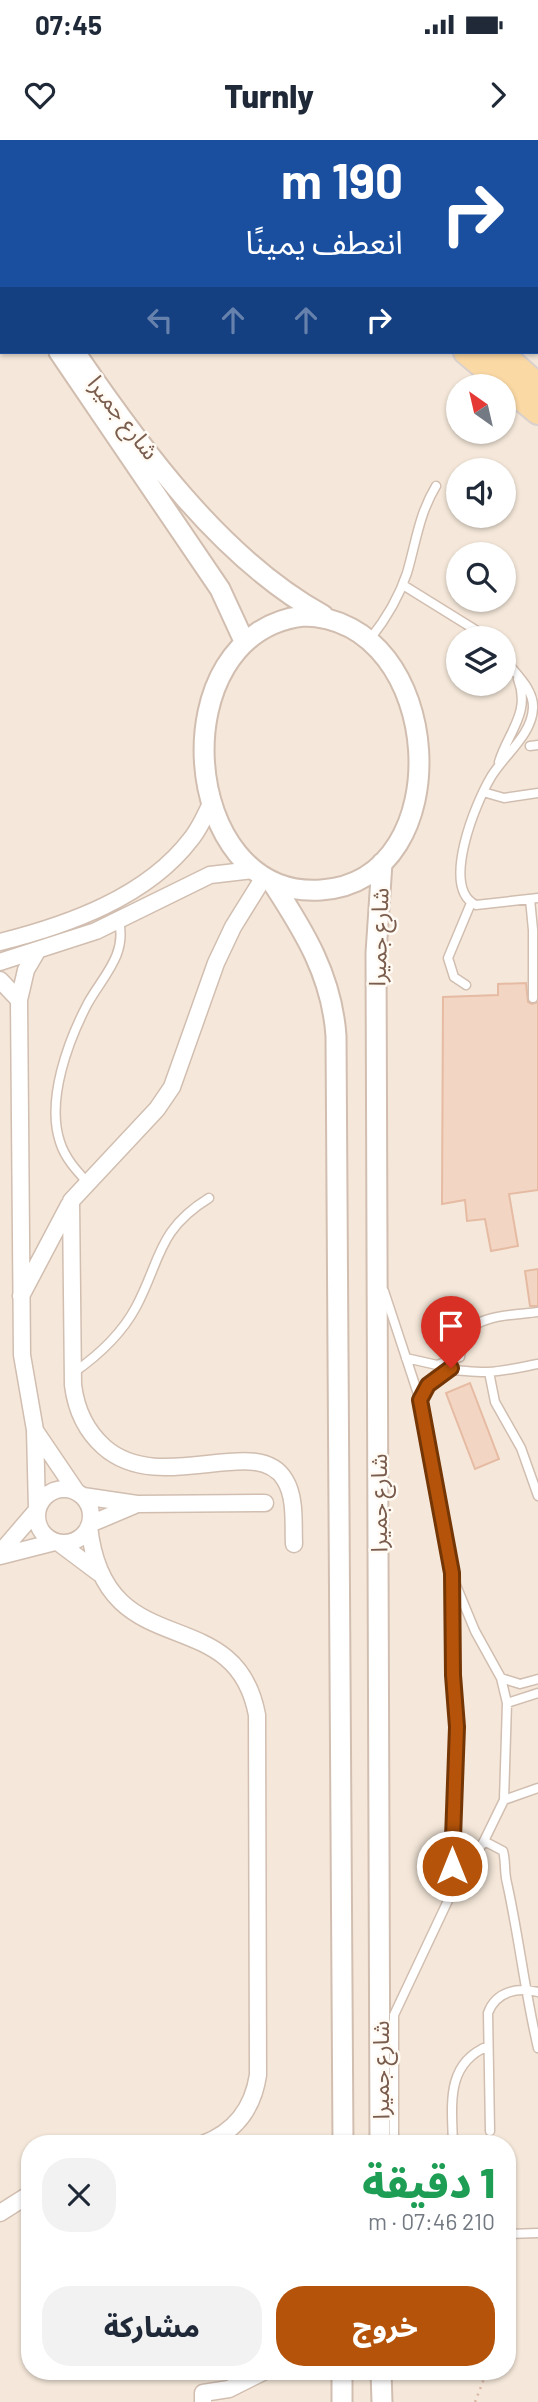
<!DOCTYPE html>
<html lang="ar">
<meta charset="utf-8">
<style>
body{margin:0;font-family:Barlow,"Noto Sans Arabic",sans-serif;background:#f2f2f3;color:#1f2937;direction:rtl;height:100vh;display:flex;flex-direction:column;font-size:26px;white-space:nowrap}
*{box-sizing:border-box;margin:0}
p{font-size:23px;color:#747a83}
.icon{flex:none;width:38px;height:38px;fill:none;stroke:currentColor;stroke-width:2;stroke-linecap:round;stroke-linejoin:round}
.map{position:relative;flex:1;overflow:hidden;direction:ltr}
.sheet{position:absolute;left:21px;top:1995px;width:495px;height:245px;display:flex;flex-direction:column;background:#fff;border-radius:28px;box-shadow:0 2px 5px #0004;direction:rtl}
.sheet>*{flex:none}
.guide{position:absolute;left:0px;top:0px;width:539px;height:214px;box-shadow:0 2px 5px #0004;direction:rtl;background:#1a4fa0;color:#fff;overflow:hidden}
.needle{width:46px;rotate:326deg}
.controls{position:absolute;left:446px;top:234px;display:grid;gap:14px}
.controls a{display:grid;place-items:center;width:70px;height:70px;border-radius:50%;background:#fff;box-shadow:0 2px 5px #0004;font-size:35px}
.pin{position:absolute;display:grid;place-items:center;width:60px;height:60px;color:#fff;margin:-72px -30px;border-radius:50% 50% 50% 0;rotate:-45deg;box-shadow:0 0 7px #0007}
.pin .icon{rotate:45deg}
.me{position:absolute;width:77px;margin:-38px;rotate:0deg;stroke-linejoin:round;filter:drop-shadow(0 0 5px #0008)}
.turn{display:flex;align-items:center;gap:24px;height:147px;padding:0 21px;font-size:32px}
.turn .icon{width:91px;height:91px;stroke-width:2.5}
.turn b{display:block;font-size:49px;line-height:60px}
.lanes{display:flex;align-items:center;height:66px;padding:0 21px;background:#0003;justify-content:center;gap:35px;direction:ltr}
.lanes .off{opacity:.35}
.round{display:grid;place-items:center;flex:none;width:74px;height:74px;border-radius:28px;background:#f2f2f3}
.headline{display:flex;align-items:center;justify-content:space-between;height:119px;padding:0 21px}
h1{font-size:42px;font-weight:800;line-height:52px;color:#1e9e55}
.cta{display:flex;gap:14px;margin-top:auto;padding:14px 21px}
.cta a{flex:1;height:80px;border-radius:28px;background:#b45309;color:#fff;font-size:28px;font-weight:800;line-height:80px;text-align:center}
.cta a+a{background:#f2f2f3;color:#1f2937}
.status{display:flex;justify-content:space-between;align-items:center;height:49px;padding:0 35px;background:#fff;direction:ltr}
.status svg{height:19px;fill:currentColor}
header{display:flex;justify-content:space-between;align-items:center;height:91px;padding:0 21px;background:#fff;font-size:32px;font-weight:800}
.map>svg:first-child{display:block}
</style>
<div class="status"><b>07:45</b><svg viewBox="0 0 49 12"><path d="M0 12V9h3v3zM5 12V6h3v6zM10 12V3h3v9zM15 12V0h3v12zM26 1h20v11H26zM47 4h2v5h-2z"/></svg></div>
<header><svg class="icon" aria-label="forward" viewBox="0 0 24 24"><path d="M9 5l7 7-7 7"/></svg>Turnly<svg class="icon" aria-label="heart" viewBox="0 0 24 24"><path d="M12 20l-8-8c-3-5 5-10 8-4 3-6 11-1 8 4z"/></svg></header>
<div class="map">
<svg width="538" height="2262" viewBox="0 0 538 2262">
<rect width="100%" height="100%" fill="#fdf6ec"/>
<path fill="#f5e8da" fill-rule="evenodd" d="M0 0H538V2262H0ZM2 2H537V212H2ZM458 247H504V292H458ZM458 331H504V376H458ZM458 415H504V460H458ZM458 499H504V544H458ZM30 2004H508V2231H30Z"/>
<path fill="#f3d5c3" stroke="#e6bba3" stroke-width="2" d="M526 843 528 862 532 864 538 862V1050L509 1054 518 1106 491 1111 485 1079 467 1081 465 1060 442 1064 443 857 498 855V844Z
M538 1129V1166H530L525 1131Z
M470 1243 499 1319 475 1329 446 1253Z"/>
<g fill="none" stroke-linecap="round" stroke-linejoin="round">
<path stroke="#dcd0c4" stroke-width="24" stroke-dasharray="24 12" stroke-linecap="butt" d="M193 0 194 2"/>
<defs>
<path id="service" d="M403 445 490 499
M370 499C386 479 399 457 407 433 416 402 419 374 436 346
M504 518C514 533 534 548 533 568 532 595 504 615 491 637 476 662 440 748 476 765L538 758
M530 606 538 605
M499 622C508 592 531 573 518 539
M483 652 504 658 538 653
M530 759 533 790V858
M466 845 454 837 448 818 471 763
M87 1042C76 1030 65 1018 60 1002 46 960 68 901 88 863 103 836 127 815 119 781
M384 1151 420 1260 451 1433 475 1491 501 1538 507 1563 504 1660 484 1701 452 1752 394 1875V2004
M406 1218 437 1225 460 1217C461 1210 462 1200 465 1195 477 1174 517 1175 538 1172
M489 1232 495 1262 521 1308 538 1356
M73 1233C99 1215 121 1195 136 1167 161 1120 157 1090 209 1058
M420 1260C441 1218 452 1233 488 1232 505 1231 522 1227 538 1224
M452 1440 453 1535 457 1587 452 1655V1752
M501 1538 520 1544 538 1539
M507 1563 538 1553
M504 1660 538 1648
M484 1701 503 1711C506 1721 504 1732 507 1743 519 1797 525 1853 538 1908
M490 1991 488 1873C496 1851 518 1847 538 1852
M453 2004C452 1965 445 1924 488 1906
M508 2094 538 2093"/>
<path id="minor" d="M534 0 535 2
M264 737 233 787 216 823 172 947 157 969 71 1061 73 1245C76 1269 85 1290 104 1307 161 1357 257 1292 285 1340 296 1358 293 1384 294 1404
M0 802C68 785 147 757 191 699 200 688 206 674 212 661
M36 813 26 830 19 860 22 1215 35 1290 37 1369
M0 822 96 791 210 735 253 730
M0 840 19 860
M21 1156 69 1065
M36 1292 76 1351
M37 1376a27 27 0 1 1 54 0a27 27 0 1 1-54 0Z
M83 1356 137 1364 265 1363
M90 1384 135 1365
M89 1386C104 1529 235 1457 257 1575L258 1935C253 1968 235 1992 203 2004
M59 1403 99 1433
M0 1413 37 1370
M0 1416 55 1402
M0 2073 30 2054
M203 2262V2253L229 2249 265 2231"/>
<path id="tertiary" d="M0 70 2 73
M0 124 2 127
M59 212 220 449 244 501
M75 212C140 307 221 419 323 475
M304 476C446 479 462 741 321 750 178 760 159 492 304 476Z
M272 742C304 791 332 836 336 896L343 2004
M380 2004 376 813 382 723
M381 2231 382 2262
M342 2262V2231"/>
<path id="primary" d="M154 0 155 2
M466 0 468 2
M537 60 538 61
M466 212 538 272
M500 212 538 246"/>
<path id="trunk" d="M300 0 302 2
M401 0 404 2
M537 117 538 118
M537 188H538"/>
</defs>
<use href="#service" stroke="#d1beb0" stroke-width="11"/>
<use href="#minor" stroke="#d1beb0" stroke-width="19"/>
<use href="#tertiary" stroke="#d1beb0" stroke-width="23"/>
<use href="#primary" stroke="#dad1cd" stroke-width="28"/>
<use href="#trunk" stroke="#dad1cd" stroke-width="30"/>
<path stroke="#d9b8a5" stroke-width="2.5" stroke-dasharray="2 5" stroke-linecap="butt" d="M505 0 507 2
M537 25H538
M475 2262 487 2231"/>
<use href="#service" stroke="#fff" stroke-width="8"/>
<use href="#minor" stroke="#fff" stroke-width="16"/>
<use href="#tertiary" stroke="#fff" stroke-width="19"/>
<use href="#primary" stroke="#fbd9a5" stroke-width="24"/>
<use href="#trunk" stroke="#f9c8a4" stroke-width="26"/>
</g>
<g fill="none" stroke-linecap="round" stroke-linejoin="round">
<defs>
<path id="route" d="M451 1228 428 1245 420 1260 452 1433 453 1535 457 1587 452 1726"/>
</defs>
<use href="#route" stroke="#753606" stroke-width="18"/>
<use href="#route" stroke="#b45309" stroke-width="12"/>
</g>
<g text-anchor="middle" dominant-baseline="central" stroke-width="5" stroke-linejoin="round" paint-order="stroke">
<g font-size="23" fill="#7a5c4d" stroke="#fffaf3">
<text transform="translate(124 277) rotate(52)">شارع جميرا</text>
<text transform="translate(378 797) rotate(-88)">شارع جميرا</text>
<text transform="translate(378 1363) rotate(-90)">شارع جميرا</text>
<text transform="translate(380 1930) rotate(-90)">شارع جميرا</text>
</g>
</g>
</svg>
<div class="controls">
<a><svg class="needle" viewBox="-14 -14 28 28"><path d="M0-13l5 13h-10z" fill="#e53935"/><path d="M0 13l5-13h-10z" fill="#747a83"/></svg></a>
<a><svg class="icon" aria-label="sound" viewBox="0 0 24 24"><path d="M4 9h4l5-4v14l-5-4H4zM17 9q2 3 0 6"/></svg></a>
<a><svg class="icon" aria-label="search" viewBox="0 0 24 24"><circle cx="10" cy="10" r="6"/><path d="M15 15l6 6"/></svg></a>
<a><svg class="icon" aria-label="layers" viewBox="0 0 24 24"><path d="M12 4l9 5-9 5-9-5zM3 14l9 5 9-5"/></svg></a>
</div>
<div class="pin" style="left:451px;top:1228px;background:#d93025"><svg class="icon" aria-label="arrive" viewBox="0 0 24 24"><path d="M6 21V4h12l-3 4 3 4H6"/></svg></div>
<svg class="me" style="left:452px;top:1726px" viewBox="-20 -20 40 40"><circle r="17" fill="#b45309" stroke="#fff" stroke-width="3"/><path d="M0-11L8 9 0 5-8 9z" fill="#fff"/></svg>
<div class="guide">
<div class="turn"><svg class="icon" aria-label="right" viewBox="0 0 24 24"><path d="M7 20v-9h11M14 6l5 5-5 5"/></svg><div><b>190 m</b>انعطف يمينًا</div></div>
<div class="lanes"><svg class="icon off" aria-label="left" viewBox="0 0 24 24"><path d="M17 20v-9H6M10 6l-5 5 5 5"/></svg><svg class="icon off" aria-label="ahead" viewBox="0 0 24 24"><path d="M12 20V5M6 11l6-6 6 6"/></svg><svg class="icon off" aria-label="ahead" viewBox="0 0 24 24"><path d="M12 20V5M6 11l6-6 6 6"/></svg><svg class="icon" aria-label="right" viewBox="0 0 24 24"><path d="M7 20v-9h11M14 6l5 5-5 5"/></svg></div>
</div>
<section class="sheet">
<div class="headline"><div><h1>1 دقيقة</h1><p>210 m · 07:46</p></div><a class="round"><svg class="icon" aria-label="close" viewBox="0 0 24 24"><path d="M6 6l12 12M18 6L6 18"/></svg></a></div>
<div class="cta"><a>خروج</a><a>مشاركة</a></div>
</section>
</div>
